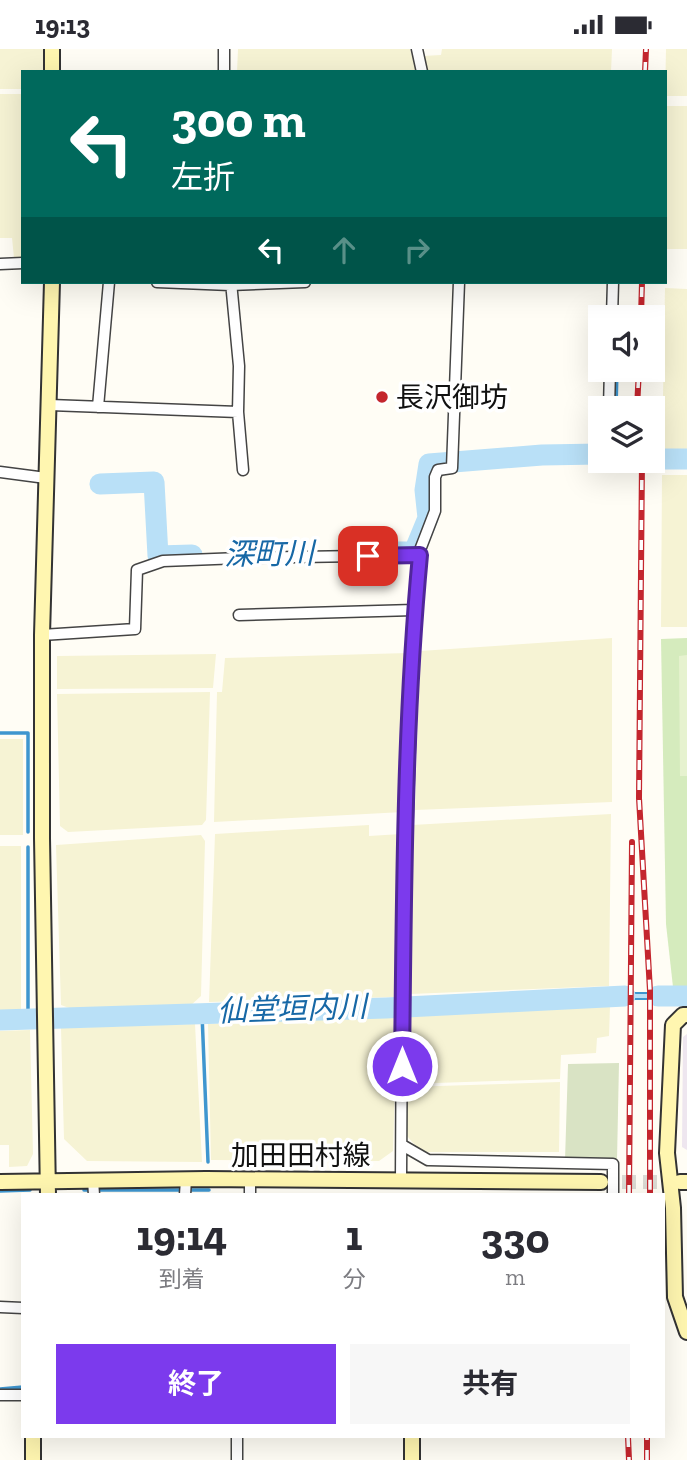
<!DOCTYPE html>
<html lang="ja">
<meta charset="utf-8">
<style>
body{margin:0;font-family:"Zilla Slab","Noto Sans JP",serif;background:#f7f7f7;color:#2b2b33;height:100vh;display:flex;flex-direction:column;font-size:26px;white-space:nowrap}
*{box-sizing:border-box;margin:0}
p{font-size:23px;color:#7c7c81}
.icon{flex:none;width:38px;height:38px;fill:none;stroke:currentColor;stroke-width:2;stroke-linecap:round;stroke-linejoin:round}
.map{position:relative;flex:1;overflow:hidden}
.side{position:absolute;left:21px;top:1144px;width:644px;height:245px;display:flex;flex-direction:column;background:#fff;border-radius:0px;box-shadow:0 7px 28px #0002}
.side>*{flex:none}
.top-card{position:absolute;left:21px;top:21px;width:646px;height:214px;border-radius:0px;box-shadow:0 7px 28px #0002;background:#00695c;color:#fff;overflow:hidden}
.buttons{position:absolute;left:588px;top:256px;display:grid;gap:14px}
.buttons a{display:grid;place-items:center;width:77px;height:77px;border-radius:0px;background:#fff;box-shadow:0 7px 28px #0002;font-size:35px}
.pin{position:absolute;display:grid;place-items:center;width:60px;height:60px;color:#fff;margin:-30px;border-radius:14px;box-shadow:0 4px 10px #0006}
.me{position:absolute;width:77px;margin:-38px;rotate:0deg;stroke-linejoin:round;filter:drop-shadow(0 0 5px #0008)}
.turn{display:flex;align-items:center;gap:24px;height:147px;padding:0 35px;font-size:32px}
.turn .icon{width:91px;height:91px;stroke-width:2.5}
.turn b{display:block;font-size:49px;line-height:60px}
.lanes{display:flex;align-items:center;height:66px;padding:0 35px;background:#0003;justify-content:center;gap:35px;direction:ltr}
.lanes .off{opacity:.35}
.eta{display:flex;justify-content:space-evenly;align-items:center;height:119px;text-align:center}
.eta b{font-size:42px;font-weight:700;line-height:49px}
.button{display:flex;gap:14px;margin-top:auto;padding:14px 35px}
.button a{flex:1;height:80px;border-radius:0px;background:#7c3aed;color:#fff;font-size:28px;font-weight:700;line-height:80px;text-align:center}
.button a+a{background:#f7f7f7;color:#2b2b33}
.status{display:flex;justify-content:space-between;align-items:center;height:49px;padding:0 35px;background:#fff;direction:ltr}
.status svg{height:19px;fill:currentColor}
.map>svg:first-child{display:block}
</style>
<div class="status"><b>19:13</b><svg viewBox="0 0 49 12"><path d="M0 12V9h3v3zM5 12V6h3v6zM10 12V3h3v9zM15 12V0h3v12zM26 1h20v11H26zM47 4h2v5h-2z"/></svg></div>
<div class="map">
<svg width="687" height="1411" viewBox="0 0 687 1411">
<rect width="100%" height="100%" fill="#fffdf5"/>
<path fill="#eee6ef" d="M687 985V1101L682 1098 683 988Z"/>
<path fill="#f6f3d4" d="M0 0H43V23H23V40H0Z
M238 0H410L416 23H237Z
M442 0H612L611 23H428L423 7 441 6Z
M666 0H687V47H665Z
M0 45H23V209H14L12 189H0Z
M665 57H687V200H665Z
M665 239 687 240V403L662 402Z
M662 426H687V578H661Z
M612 589V753L415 761 420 602Z
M408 604 403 763 214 773 217 643H222L225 609Z
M216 605 213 639 57 640V607Z
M210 643 206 771 202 776 68 783 60 777 57 645Z
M0 690H23V786H0Z
M611 765 609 937 410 945 412 776Z
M369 776V787L401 785 396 948 209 953 215 785Z
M201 786 205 792 201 947 190 957 72 960 61 956 56 796Z
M0 797H21V961L0 962Z
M610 957 609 987 597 989 596 1004 561 1006 560 1030 406 1035 408 966Z
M397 966 393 1102 379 1112 211 1111 208 975Z
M195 975 202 1113 87 1112 64 1090 61 979Z
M30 981 33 1105 27 1117 9 1118V1096H0V982Z
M560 1033 559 1103H421L407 1087V1038Z"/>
<path fill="#d5ebbd" d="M687 589V938H673L666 875 661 590Z"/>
<path fill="#d9e3c4" d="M619 1014 617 1111H565L568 1015Z"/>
<path fill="#e6f2cf" d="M687 606V727H680L679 607Z"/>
<path fill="#b9e0f7" stroke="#3f96cf" stroke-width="2" d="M625 944H658L657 950H625Z"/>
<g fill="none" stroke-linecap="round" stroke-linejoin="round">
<path stroke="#3f96cf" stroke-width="3.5" d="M617 268V259
M616 359 617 320
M0 684H28V783
M202 965 208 1113
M28 970V798
M84 1141H209
M0 1142 30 1141
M0 1340 23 1338"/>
<path stroke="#b9e0f7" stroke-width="21" d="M662 410H687
M100 435 154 433 158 507 192 506
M388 503H414L428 469 425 441 429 415 542 406 600 405
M658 947H687
M0 971 386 959 625 947"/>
<path stroke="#dbdad3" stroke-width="14" stroke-dasharray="14 7" stroke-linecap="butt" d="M601 1133H680"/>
<defs>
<path id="street" d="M417 0 422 23
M224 23V0
M0 215 23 214
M157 233 230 236 305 233
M231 233 239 317 238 363 243 421
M612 268 613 233
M50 356 238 363
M98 358 109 233
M609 359 610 320
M0 423 46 429
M239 566 414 561
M42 586 135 580 137 521 163 512 240 509 420 506
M402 1096 428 1111 613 1115V1146
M250 1130V1146
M93 1131 94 1146
M401 1131 402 947 414 561 420 501 435 462V428L438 421 452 419 459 233
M185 1146 186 1130
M0 1258 23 1259
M0 1346H23
M237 1411V1388"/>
<path id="secondary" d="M52 23V0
M687 966H683L673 976 667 1104 673 1159 675 1248 687 1283
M0 1133 206 1130 601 1133
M680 1133H687
M48 1146 42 789V586L52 233
M33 1411V1388
M412 1411V1388"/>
</defs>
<use href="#street" stroke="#444" stroke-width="13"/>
<use href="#secondary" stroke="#333" stroke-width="18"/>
<use href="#street" stroke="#fff" stroke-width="10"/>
<use href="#secondary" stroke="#fff6b0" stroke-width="14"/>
<defs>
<path id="rail" d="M645 23 646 0
M641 268 642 233
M637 359 639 320
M642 411 639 749 650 942V1146
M629 1146 632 793
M628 1388 629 1411
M647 1411V1388"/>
</defs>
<use href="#rail" stroke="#c4262e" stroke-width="6"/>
<use href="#rail" stroke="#fff" stroke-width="3.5" stroke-dasharray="10" stroke-linecap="butt"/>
</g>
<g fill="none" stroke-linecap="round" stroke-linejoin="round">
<defs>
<path id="route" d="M368 507 420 506C404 676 404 847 402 1017"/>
</defs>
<use href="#route" stroke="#51269a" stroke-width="18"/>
<use href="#route" stroke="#7c3aed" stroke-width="12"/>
</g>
<circle fill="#c4262e" stroke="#fff" stroke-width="2.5" cx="382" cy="348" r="7"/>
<g text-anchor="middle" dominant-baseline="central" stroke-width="7" stroke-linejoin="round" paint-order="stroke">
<g font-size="28" fill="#111" stroke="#fff" text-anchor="start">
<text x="396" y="348">長沢御坊</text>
</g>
<g font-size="28" fill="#111" stroke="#fff">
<text x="301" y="1106">加田田村線</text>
</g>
<g font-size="30" font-style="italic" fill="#1768a6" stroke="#fff">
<text transform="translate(269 505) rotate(-1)">深町川</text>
<text transform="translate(292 960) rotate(-2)">仙堂垣内川</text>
</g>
</g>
</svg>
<div class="buttons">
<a><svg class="icon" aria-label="sound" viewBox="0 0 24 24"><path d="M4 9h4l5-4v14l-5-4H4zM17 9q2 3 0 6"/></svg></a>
<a><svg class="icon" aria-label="layers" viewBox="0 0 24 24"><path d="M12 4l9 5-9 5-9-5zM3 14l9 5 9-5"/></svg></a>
</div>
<div class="pin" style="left:368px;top:507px;background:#d93025"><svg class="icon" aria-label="arrive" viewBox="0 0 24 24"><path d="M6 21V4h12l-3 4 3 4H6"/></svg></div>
<svg class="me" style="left:402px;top:1017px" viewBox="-20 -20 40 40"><circle r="17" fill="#7c3aed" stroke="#fff" stroke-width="3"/><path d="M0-11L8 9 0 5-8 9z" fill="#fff"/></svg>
<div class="top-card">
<div class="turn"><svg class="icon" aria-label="left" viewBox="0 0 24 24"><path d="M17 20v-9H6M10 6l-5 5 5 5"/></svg><div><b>300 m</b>左折</div></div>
<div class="lanes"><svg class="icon" aria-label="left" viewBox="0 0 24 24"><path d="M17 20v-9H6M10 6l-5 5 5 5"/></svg><svg class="icon off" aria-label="ahead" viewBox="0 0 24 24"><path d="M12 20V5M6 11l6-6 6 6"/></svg><svg class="icon off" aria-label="right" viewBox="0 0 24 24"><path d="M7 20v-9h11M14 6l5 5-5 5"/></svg></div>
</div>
<section class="side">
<div class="eta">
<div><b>19:14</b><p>到着</p></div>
<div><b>1</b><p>分</p></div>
<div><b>330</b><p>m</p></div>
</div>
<div class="button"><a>終了</a><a>共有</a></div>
</section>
</div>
